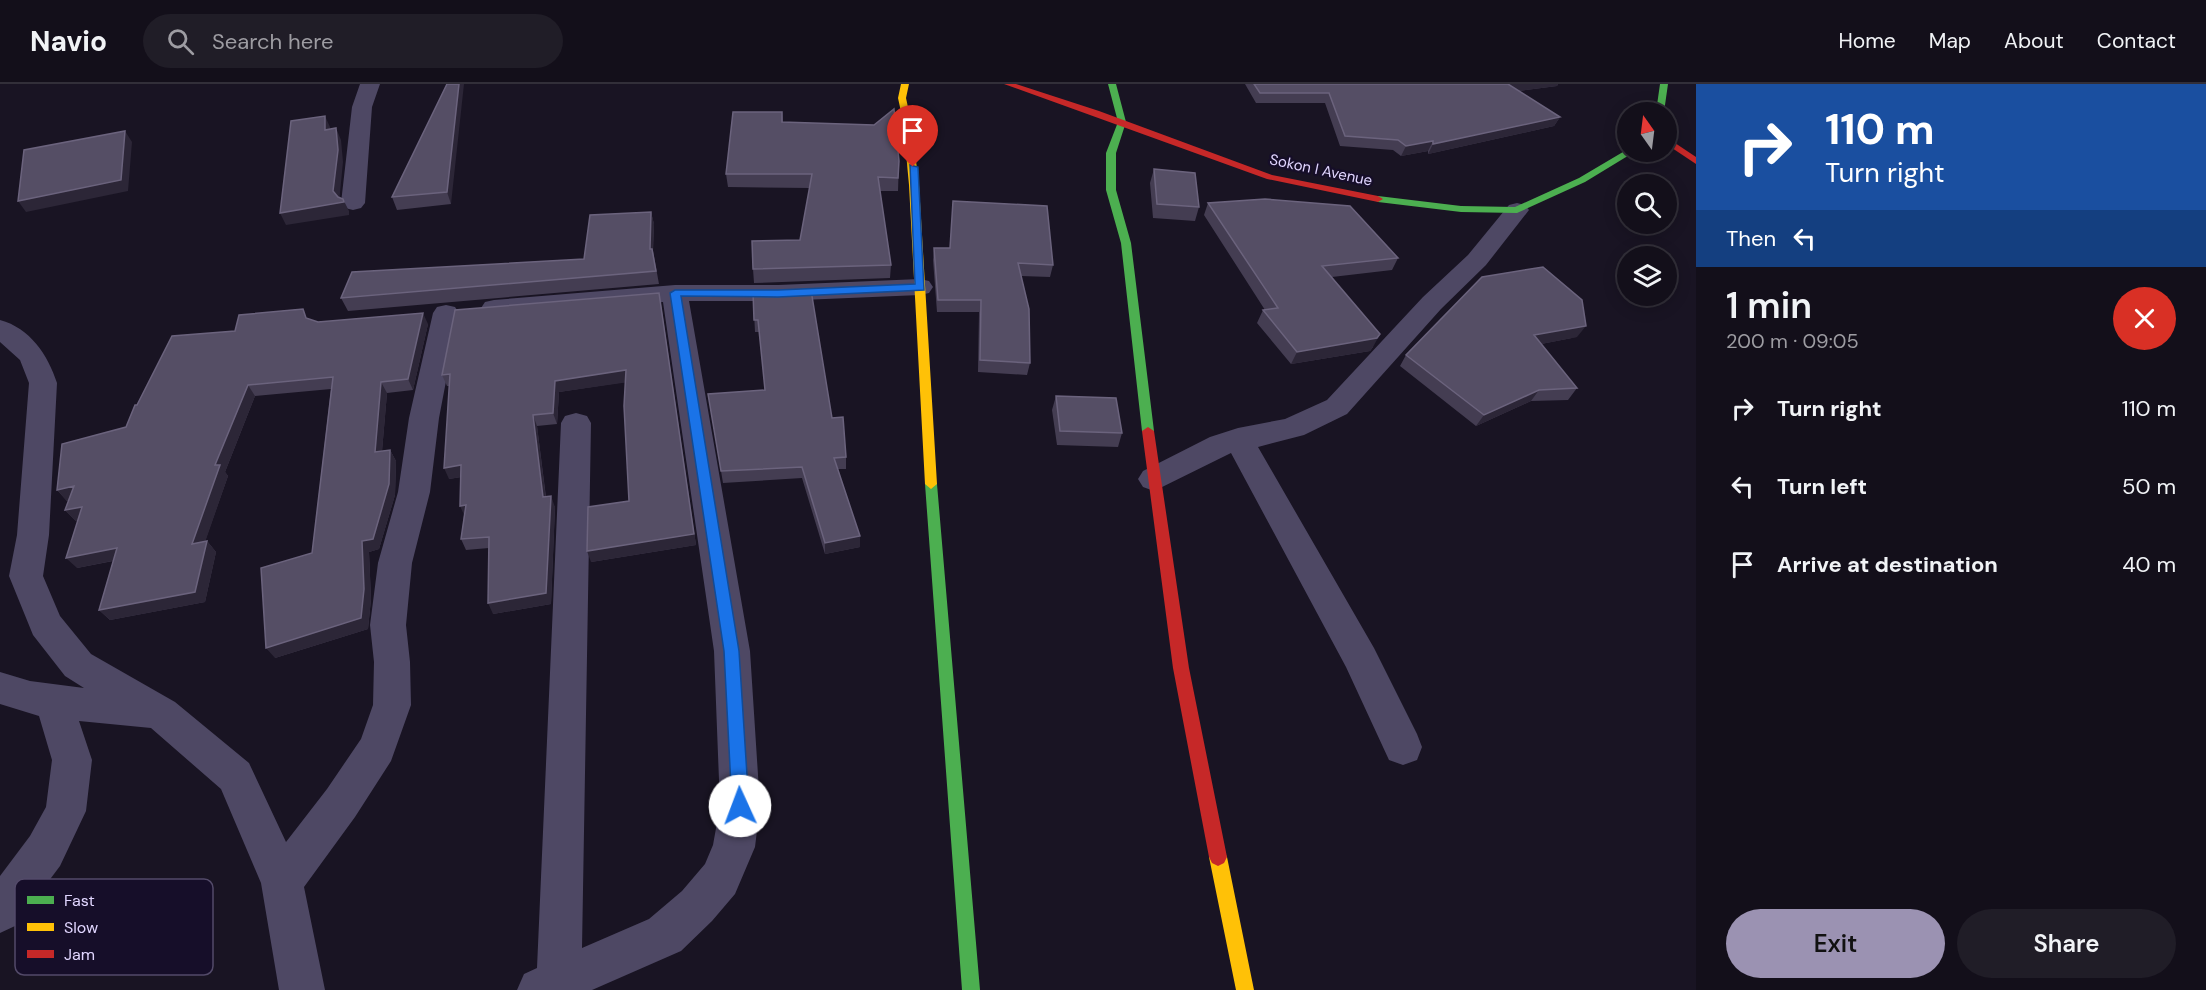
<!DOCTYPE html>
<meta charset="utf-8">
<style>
body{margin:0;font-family:"DM Sans",sans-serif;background:#201d27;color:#f1f3f6;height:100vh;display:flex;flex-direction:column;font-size:22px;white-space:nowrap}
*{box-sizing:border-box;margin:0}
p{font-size:20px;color:#9d9ca2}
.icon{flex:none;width:33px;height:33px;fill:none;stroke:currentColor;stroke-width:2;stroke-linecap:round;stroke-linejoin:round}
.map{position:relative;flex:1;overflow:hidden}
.side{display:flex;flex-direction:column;background:#130f1a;width:510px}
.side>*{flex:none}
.guide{background:#1a4fa0;color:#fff;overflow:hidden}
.needle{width:39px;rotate:346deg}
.controls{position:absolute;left:1617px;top:18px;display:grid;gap:12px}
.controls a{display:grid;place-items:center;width:60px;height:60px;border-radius:50%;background:#130f1a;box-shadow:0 3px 15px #0003,0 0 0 2px #322f39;font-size:30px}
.pin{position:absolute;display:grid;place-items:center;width:51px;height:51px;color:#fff;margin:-62px -26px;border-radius:50% 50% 50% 0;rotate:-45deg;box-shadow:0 0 6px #0007}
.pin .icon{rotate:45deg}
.me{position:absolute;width:66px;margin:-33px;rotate:358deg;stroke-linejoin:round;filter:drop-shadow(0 0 4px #0008)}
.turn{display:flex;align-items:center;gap:21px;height:126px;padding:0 30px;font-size:27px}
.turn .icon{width:78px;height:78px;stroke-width:2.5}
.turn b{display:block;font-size:42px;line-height:51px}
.then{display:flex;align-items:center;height:57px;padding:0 30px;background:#0003;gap:12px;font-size:22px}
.round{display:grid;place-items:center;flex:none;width:63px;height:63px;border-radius:32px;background:#201d27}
.overview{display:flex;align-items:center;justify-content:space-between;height:102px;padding:0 30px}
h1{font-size:36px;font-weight:600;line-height:45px}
.cta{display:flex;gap:12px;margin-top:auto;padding:12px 30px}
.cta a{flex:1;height:69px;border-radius:36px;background:#9b92b2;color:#111;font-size:24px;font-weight:600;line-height:69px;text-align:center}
.cta a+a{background:#201d27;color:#f1f3f6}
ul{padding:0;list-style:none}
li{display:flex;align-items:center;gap:18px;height:78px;padding:0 30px}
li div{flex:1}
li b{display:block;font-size:22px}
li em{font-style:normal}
header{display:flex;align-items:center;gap:36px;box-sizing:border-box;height:84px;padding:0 30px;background:#130f1a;border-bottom:2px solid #322f39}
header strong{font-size:28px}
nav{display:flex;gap:33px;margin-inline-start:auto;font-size:21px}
.search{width:420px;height:54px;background:#201d27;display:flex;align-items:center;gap:15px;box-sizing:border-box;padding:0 21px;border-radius:33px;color:#9d9ca2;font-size:22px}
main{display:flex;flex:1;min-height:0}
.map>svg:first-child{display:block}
</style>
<header>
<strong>Navio</strong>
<div class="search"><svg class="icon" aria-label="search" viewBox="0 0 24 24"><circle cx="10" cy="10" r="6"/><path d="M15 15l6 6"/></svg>Search here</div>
<nav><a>Home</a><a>Map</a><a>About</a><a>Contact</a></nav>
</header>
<main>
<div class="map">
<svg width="1696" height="906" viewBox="0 0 1696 906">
<rect width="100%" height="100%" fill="#191423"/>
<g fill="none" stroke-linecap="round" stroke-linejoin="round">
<path fill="#4e4864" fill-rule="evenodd" d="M360 0H380L372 23 365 119 361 124 353 126 345 124 341 119 352 23Z
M1517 119 1525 121 1529 126 1486 181 1441 225 1347 330 1304 351 1258 363 1374 564 1417 650 1422 663 1417 676 1403 681 1389 676 1346 583 1231 369 1154 407 1143 403 1138 395 1143 387 1210 353 1238 344 1285 335 1327 316 1423 213 1468 171 1509 121Z
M920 195 929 197 933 203 929 209 920 211 778 217H689L750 567 760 722 755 763 735 810 712 837 681 867 592 906H517L524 890 537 884 561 339 565 332 576 329 587 332 591 339 582 864 649 835 682 807 705 780 713 761 720 722 714 567 663 218 494 232 485 230 481 224 485 218 494 216 675 201H778Z
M446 221 455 223 459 229 439 334 430 408 412 479 406 541 410 578 411 621 391 677 355 733 304 803 325 906H279L261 799 221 705 151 644 79 637 92 676 86 727 60 782 15 842 0 849V792L30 752 46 723 52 676 39 632 0 620V588L30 597 84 604 65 592 33 551 9 492 17 451 29 299 20 276 0 258V236C30 244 48 271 57 299L49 451 43 492 60 532 91 570 175 618 249 679 286 758 327 705 361 655 373 621 374 578 370 541 378 479 398 408 409 334 433 229 437 223Z"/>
<path fill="#4caf50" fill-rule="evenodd" d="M1108 0H1116L1126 38 1116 69V106L1131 159 1154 347 1148 351 1142 347 1121 159 1106 106V69L1118 38Z
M1660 0H1668L1664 28H1656Z
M1628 65V68H1632L1631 70 1585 98 1517 129 1461 128 1378 118 1373 115 1378 112 1461 122 1515 123 1579 94Z
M931 395 937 400 980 906H962L925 400Z"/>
<path fill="#ffc107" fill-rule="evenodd" d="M901 0H909L906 14 911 37 919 101 937 400 931 405 925 400 909 101 903 37 898 14Z
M1218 764 1224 767 1227 773 1254 906H1236L1209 773 1212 767Z"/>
<path fill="#c62828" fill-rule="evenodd" d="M1004 0H1016L1099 27 1272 91 1378 112 1383 115 1378 118 1267 95Z
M1666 53 1696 73V80L1666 60Z
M1148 343 1154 347 1189 584 1227 773 1224 779 1218 782 1212 779 1209 773 1173 584 1142 347Z"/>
</g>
<path fill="#443d52" d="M447 0 451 120 397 126 392 113Z
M1245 0H1558L1557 2 1519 7 1560 33 1554 42 1428 70V67L1401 72 1393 66 1340 62 1325 19H1256Z
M782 28 783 38 899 77 898 107H880L891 181 890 194 754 199 753 185 800 156 810 104 728 103 726 90Z
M1154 85 1199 123 1195 137 1153 134 1150 99Z
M953 117 1053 181 1050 193 1021 192 1030 279 1027 291 978 288 979 228H937L933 176 934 164H950Z
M1208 119 1398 174 1392 186 1332 193 1373 263 1370 267 1291 280 1257 239 1263 226H1265L1204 131Z
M651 128 654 140 653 167 659 200 348 227 341 214 584 175Z
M753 208 832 334 846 373V385H838L860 452V463L825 470 802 394 723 399 708 310 765 306 759 248H755Z
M661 220 696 461 591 478 629 417 625 298 559 308 557 340 537 342 546 413 555 423 551 520 493 530 489 464 466 466 461 455 464 431 461 393 449 395V302H447L442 291Z
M309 235 318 238 428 240 413 306 387 309 382 367 390 366 396 377 395 411 379 465 369 468 371 515 368 545 275 574 312 469 331 305 255 312 225 388 228 392 205 457H207L216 468 205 518 110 536 99 526 113 477 77 484 78 436 76 437 65 426 69 417H67L57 406 126 343 137 321 235 247Z
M1577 253 1541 260 1577 304 1568 316 1531 317 1476 342 1400 282 1406 271Z
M1056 312 1122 349 1118 363 1057 361 1052 326Z"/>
<path fill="#2c2637" d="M459 0H464L451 120 447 108Z
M1506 0H1558L1557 2 1501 9Z
M325 32 330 43 331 58 325 46Z
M1560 33 1554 42 1428 70 1433 60Z
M336 44 341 56 343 78 339 119 333 107Z
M125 47 132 58 128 107 26 128 18 117Z
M1433 57 1428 67 1401 72 1406 62Z
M343 115 349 127V131L286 141 280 129Z
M651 128 654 140 652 178 650 165Z
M659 209 696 461 591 478 587 467 694 450Z
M423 229 428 240 413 306 408 295Z
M1586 242 1577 253 1526 263 1534 251Z
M1380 250 1373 263 1370 267 1291 280 1297 268Z
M626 286 629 298 559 308 557 340 553 329 555 297Z
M381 298 387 309 381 379 375 368Z
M248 301 255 312 225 388 228 392 201 470 192 460 215 381Z
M1539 306 1531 317 1476 342 1484 331Z
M533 331 537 342 547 424 543 413Z
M390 366 396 377 395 411 379 465 369 468 371 515 368 545 275 574 266 564 362 457Z
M461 381 467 392 449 395 444 384Z
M74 402 84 413 67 417 57 406Z
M551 412 555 423 551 520 493 530 488 519Z
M466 421 465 433 460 422Z
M82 423 92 434 76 437 65 426Z
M860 452V463L825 470V459Z
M207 457 216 468 205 518 110 536 99 526Z
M117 464 127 474 77 484 66 474Z"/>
<path fill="#554e65" stroke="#6b637d" stroke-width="1.5" d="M447 0H459L447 108 392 113Z
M1254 0H1508L1560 33 1433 60V57L1406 62 1398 56 1345 52 1329 9H1260Z
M894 25 899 77 898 94 878 93 891 181 753 185 752 157 800 156 812 90H726L733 28H782V38L874 41Z
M325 32V46L336 44 338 66 333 107 338 113 343 115 344 118 280 129 291 37Z
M125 47 121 96 18 117 24 66Z
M1154 85 1195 89 1199 123 1157 120Z
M1265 115 1350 122 1398 174 1322 182 1380 250 1377 254 1297 268 1263 226 1278 224 1208 119Z
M953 117 1047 122 1053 181 1018 179 1029 225 1030 279 980 276 981 216H938L934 164H950Z
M651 128 650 165H652L656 187 341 214 352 188 584 175 590 131Z
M1543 183 1582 216 1586 242 1534 251 1577 304 1539 306 1484 331 1406 271 1482 193Z
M811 206 832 334 843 333 846 373 834 374 860 452 825 459 802 383 721 387 708 310 765 306 758 236H754L753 208Z
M659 209 694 450 587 467 588 423 629 417 624 322 626 286 555 297 553 329 533 331 543 413 551 412 546 509 488 519 489 453 461 455 466 421 460 422 461 381 444 384 450 290 442 291 455 226Z
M303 225 306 234 318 238 423 229 408 295 381 298 375 368 390 366 389 400 373 455 362 457 364 505 361 534 266 564 261 484 312 469 333 293 248 301 215 381H220L192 460 207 457 195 508 99 526 117 464 66 474 82 423 65 426 74 402 57 406 62 360 126 343 135 321H137L172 252 235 247 239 231Z
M1056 312 1116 314 1122 349 1060 347Z"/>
<path fill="#1a73e8" stroke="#114b97" stroke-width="1.5" d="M910 81 918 83 924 206 778 213 681 212 739 567 749 722 746 728 740 730 734 728 732 722 724 567 670 209 675 206H778L915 200Z"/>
<g text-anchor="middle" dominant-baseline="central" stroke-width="4.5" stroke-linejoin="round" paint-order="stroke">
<g font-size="15" fill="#e1d6ff" stroke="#160e29">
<text transform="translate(1321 86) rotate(12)">Sokon I Avenue</text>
</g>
</g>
<rect x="15" y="795" width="198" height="96" rx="9" fill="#160e29" stroke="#534a69" stroke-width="1.5"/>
<rect x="27" y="812" width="27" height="8" fill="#4caf50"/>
<rect x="27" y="839" width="27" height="8" fill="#ffc107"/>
<rect x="27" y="866" width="27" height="8" fill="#c62828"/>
<g font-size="16" fill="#e1d6ff">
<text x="64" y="822">Fast</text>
<text x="64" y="849">Slow</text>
<text x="64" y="876">Jam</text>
</g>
</svg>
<div class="controls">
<a><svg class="needle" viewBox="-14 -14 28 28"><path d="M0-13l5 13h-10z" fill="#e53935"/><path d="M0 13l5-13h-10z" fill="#9d9ca2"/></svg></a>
<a><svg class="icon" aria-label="search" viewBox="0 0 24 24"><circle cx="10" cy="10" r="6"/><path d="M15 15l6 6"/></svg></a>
<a><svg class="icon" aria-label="layers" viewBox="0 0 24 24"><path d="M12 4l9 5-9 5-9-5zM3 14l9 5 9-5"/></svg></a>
</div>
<div class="pin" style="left:913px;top:83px;background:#d93025"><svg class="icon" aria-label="arrive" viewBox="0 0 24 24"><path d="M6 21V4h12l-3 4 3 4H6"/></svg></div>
<svg class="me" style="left:740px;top:722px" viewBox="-20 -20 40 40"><circle r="19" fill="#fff"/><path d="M0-13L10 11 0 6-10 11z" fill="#1a73e8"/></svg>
</div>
<section class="side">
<div class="guide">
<div class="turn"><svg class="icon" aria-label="right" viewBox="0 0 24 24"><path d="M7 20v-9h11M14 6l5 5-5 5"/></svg><div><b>110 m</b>Turn right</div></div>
<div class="then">Then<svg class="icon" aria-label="left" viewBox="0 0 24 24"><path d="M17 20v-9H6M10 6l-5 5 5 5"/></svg></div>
</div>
<div class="overview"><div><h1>1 min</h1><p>200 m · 09:05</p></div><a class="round" style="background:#d93025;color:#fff"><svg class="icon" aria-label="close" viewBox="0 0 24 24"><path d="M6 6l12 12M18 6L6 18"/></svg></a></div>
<ul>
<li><svg class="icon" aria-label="right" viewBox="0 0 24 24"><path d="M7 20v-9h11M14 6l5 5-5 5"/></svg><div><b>Turn right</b></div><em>110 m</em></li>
<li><svg class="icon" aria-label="left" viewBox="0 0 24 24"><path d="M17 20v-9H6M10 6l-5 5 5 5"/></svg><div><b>Turn left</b></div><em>50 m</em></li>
<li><svg class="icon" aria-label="arrive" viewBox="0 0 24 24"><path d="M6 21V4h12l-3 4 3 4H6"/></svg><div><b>Arrive at destination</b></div><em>40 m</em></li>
</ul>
<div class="cta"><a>Exit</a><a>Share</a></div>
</section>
</main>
